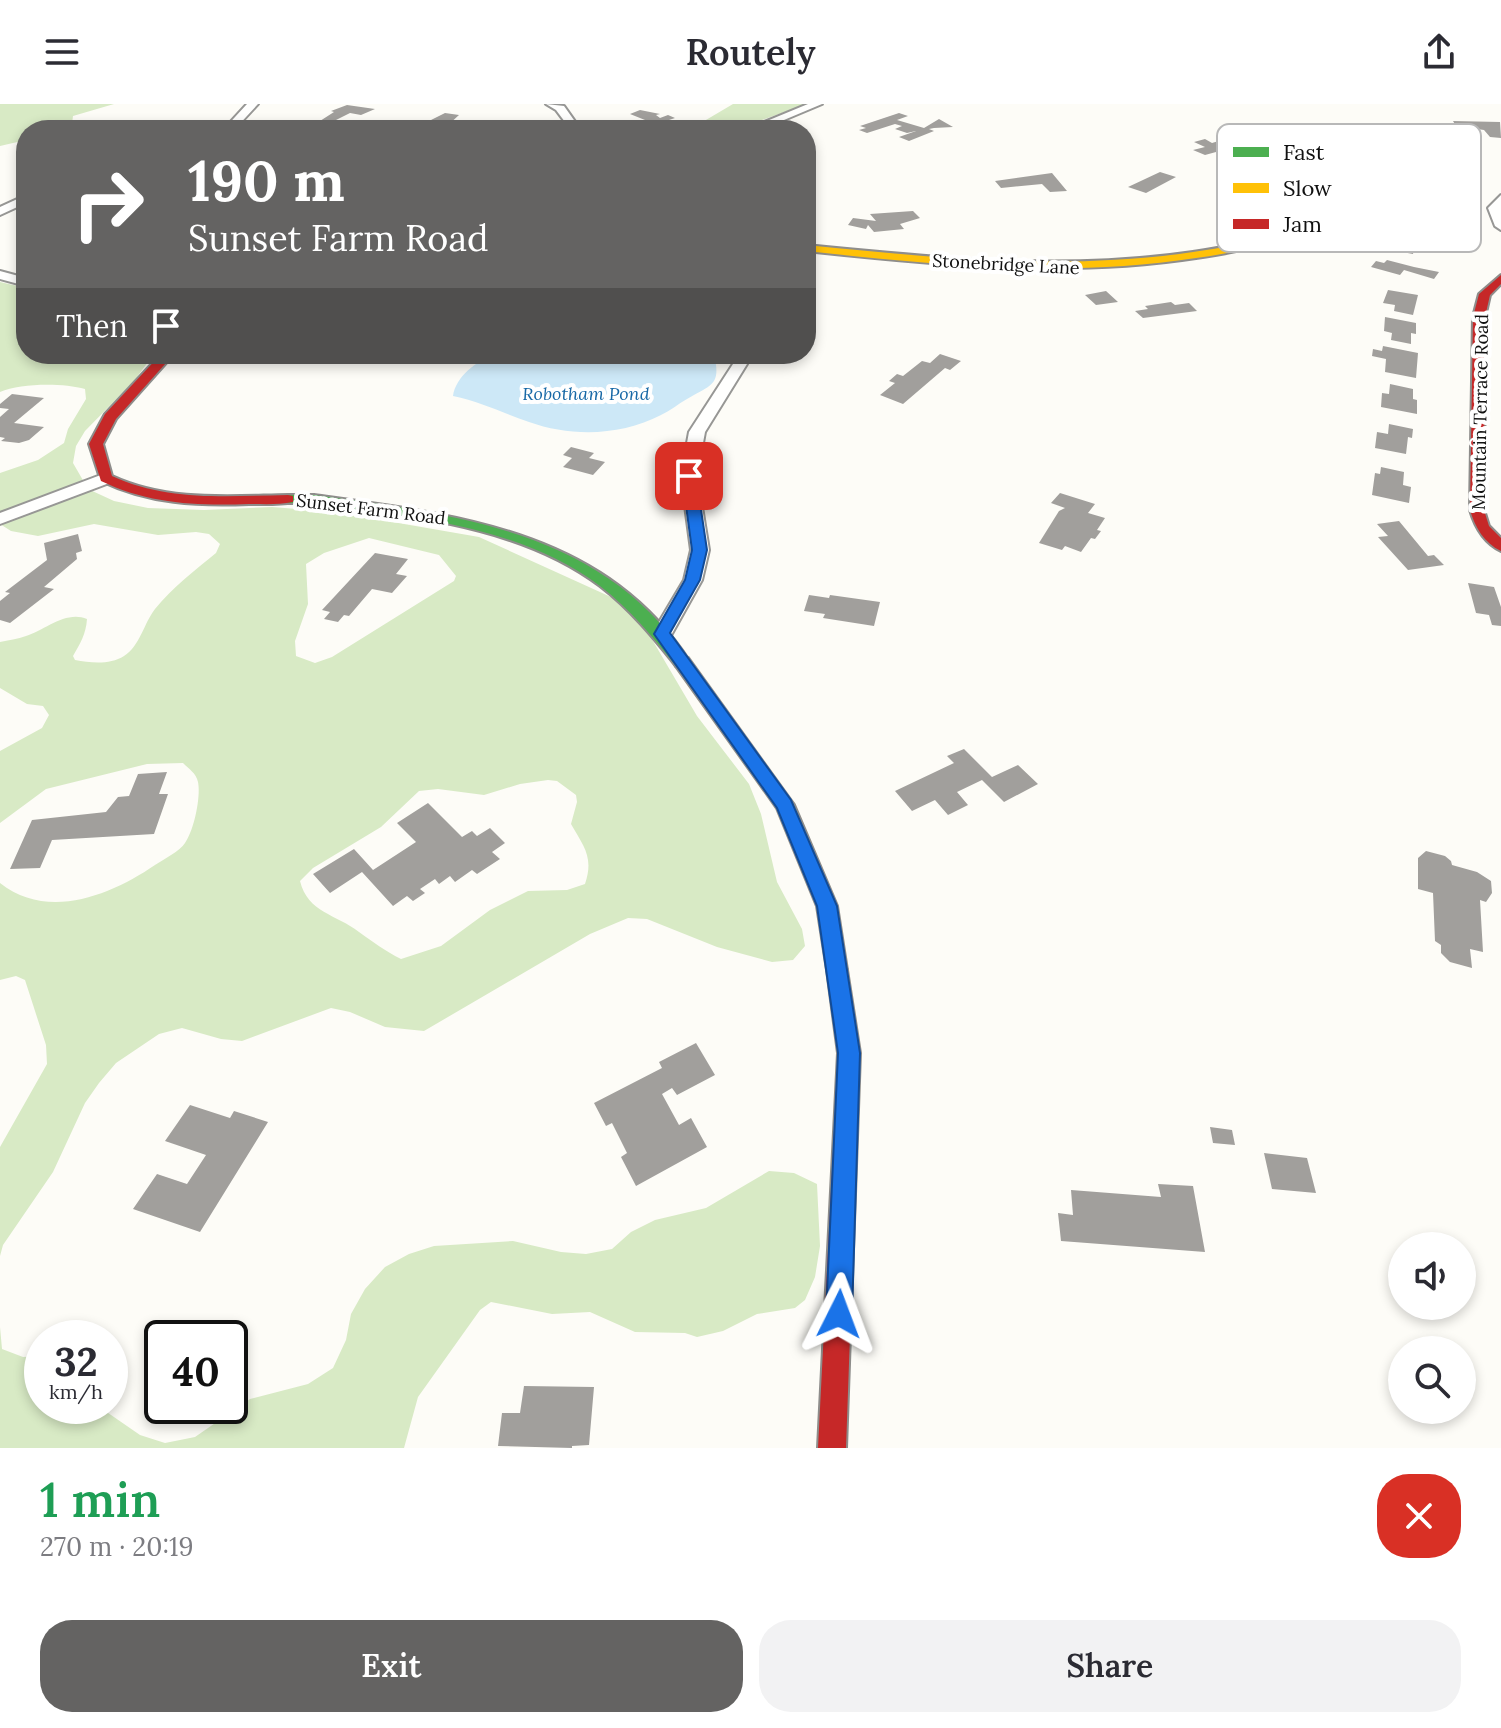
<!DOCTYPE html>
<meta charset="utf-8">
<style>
body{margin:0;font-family:Lora,serif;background:#f2f2f3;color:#2b2b33;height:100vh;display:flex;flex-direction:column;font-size:30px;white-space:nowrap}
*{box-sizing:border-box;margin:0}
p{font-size:26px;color:#7c7c81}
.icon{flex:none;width:44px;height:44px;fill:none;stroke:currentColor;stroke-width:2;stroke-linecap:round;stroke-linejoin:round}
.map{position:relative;height:1344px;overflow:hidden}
.sheet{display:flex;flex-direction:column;background:#fff;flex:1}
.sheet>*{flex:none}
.hud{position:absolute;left:16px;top:16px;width:800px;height:244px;border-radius:32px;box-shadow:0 4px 12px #0003;background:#646362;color:#fff;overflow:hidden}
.fabs{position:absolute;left:1388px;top:1128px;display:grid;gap:16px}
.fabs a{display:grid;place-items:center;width:88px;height:88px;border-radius:50%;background:#fff;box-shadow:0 4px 12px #0003;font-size:40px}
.speed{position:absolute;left:24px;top:1216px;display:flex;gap:16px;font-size:40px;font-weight:700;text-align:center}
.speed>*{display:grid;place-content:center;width:104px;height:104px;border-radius:50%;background:#fff;box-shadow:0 4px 12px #0003;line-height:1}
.speed small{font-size:20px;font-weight:400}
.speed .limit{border:4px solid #111;border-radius:12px;background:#fff;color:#111}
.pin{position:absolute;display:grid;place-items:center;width:68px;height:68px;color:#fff;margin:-34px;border-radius:16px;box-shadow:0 4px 12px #0006}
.me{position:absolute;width:88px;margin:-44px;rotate:3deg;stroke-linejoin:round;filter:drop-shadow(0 0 6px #0008)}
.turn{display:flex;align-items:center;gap:28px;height:168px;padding:0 40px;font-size:36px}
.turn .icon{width:104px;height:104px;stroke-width:2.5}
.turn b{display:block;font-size:56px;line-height:68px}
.then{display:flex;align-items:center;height:76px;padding:0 40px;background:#0003;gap:16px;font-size:30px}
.round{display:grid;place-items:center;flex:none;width:84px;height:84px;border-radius:32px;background:#f2f2f3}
.head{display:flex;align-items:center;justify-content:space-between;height:136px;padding:0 40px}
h1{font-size:48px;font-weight:600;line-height:60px;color:#1e9e55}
.primary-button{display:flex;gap:16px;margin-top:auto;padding:16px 40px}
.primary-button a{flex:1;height:92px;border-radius:32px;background:#646362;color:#fff;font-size:32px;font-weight:600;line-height:92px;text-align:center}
.primary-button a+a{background:#f2f2f3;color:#2b2b33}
header{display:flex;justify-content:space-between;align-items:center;height:104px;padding:0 40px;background:#fff;font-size:36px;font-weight:600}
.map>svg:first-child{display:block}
</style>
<header><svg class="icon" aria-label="menu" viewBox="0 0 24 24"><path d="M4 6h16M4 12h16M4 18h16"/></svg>Routely<svg class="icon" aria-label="share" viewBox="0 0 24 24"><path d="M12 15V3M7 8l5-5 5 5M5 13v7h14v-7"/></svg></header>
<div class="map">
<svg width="1501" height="1344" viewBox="0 0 1501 1344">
<rect width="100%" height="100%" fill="#fdfcf7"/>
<path fill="#d8eac5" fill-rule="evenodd" d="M0 0H114L73 12 72 20 63 26H26V36L0 42Z
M733 0H807L734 26H689Z
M0 178 26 184V250H154L134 277 85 327 76 342 73 359 88 385 114 397 148 404 204 406 272 403 335 408 479 433 633 503 697 612 749 680 761 710 777 778 802 825 805 842 793 856 772 858 717 843 647 815 628 814 590 830 424 927 385 923 350 908 331 904 242 937 221 935 182 924 159 930 116 959 99 979 85 999 53 1068 3 1141 0 1152V1043L47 960 46 941 25 876 16 872 0 876V779C48 817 111 791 155 761 164 755 180 747 185 739 194 726 201 693 198 678 196 669 189 665 183 659L147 660 46 685 0 719V647L42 624 49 611 43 602 27 600 0 584V538C8 536 18 535 26 532 45 526 66 506 87 515 86 530 80 540 73 552L75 556C91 559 110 561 124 552 140 542 144 519 155 505 172 484 195 466 216 449L220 440 209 430 196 428 158 431 94 420 38 432 11 427 0 420V369L38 356 64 339 68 325 86 295 85 285C63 279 21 279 0 288ZM369 434 439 451 456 472 454 477 332 553 315 559 296 552 295 537 308 500 306 460 324 449ZM548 676 557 677 576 691 577 698 571 720C584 743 594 753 585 780L567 786 528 787 490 806 441 842 401 855C385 847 373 838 359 828 336 810 308 809 300 777L313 764 381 723 419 687 438 685 484 691 520 680Z
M769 1067 794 1069 817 1080 820 1142 815 1173 805 1196 795 1204 757 1210 723 1227 697 1233 685 1229 635 1228 590 1208 552 1210 491 1198 480 1206 418 1293 404 1344H0V1223L2 1245 23 1253 42 1252V1302H98L140 1331 165 1339 195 1333 250 1295 308 1280 333 1264 346 1236 351 1210 365 1185 385 1163 409 1150 434 1142 513 1137 561 1148 586 1150 612 1145 631 1128 655 1116 706 1104Z"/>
<path fill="#cde8f7" d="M494 250H714C721 281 713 280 687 295 678 300 670 307 661 311 621 332 571 333 529 318 503 309 481 298 453 292 456 272 476 258 494 250Z"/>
<path fill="#a19f9c" d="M347 1 375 5 361 11 350 9 330 19 320 17 334 8 331 7Z
M640 6 660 10 656 11 660 14 668 11 675 14 651 22 639 18 645 16 630 10Z
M445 9 459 11 448 21 431 16Z
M899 9 908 12 897 16 924 24 939 15 953 23 934 24 929 25 934 27 909 37 899 33 916 27 907 29 895 25 902 22 895 20 867 29 859 26 866 24 860 22Z
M1453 17 1500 18 1501 34 1490 33 1484 26 1456 22Z
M1205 35 1212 39 1222 36 1244 42V47L1227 45 1205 51 1193 46 1205 43 1194 38Z
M1160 68 1176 73 1146 89 1128 83Z
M1052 69 1067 87 1050 88 1042 80 1001 84 995 77Z
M913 107 920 114 900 120 904 125 874 128 868 121 866 125 848 121 853 114 876 117 870 110Z
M1389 129 1454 140 1453 149 1415 139 1413 150 1386 145 1387 141 1378 140 1380 131 1388 132Z
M1387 156 1414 163 1439 168 1434 175 1404 166 1400 171 1371 163 1376 157 1384 159Z
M1388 186 1418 191 1413 211 1394 207 1395 201 1383 199Z
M1106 187 1118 198 1096 201 1085 191Z
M1171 198 1175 201 1189 199 1197 207 1143 214 1135 207 1148 205 1145 202Z
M1385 213 1416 219V230L1411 229V240L1391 236 1392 229 1384 227Z
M1383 242 1418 249 1416 274 1385 268 1386 255 1372 252 1373 245 1382 247Z
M940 250 961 257 950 266 945 264 903 300 880 291 895 279 889 277 897 270 903 272 922 257 930 259Z
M1390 280 1413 285V295L1417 296V310L1381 303 1382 289 1389 290Z
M12 290 44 294 14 319 44 323 29 336 19 339 1 337 5 334 0 333V313L9 305 0 304V300Z
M1389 320 1413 325 1412 334 1408 333 1406 350 1375 344 1377 328 1388 330Z
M571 343 594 349 589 354 605 358 593 371 563 363 572 354 563 351Z
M1381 363 1404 368 1403 381 1411 383 1409 399 1372 391 1375 369 1380 370Z
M1060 389 1095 400 1088 409 1105 414 1097 426 1101 427 1095 435 1091 434 1081 448 1065 442 1062 446 1039 439 1059 407 1065 404 1051 399Z
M1399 417 1428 452 1434 451 1444 461 1408 466 1378 433 1388 432 1377 420Z
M78 430 82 447 76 449 77 455 44 483 54 485 10 519 0 516V497L10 489 5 488 47 456 44 439Z
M375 449 408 455 396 470 407 472 392 489 372 485 349 512 344 511 338 518 324 515 330 508 322 506Z
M1468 479 1494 483 1501 503V522L1492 521 1489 511 1476 509Z
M809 491 829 494 830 491 880 498 874 522 823 514 825 510 804 507Z
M964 645 992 673 1018 661 1038 680 1004 698 982 676 957 688 968 701 948 711 935 696 912 707 895 687 954 659 947 652Z
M167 668 159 690H168L154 730 52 736 40 764 10 765 32 716 106 708 118 693 129 692 138 670Z
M428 699 462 733 472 727 477 732 490 724 505 739 492 748 500 755 477 770 472 766 455 778 450 772 439 780 435 775 420 785 425 789 413 797 407 792 393 802 362 768 330 789 313 770 354 745 373 766 416 738 397 719Z
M1426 747 1445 752 1451 757 1452 761 1477 768 1491 777 1492 789 1486 798 1480 796 1483 848 1470 845 1472 864 1450 858 1441 849V841L1435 837 1433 789 1418 785V754Z
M696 939 715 971 677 991 672 984 662 990 679 1021 691 1014 707 1043 636 1082 621 1053 627 1049 612 1019 606 1022 594 999 662 964 659 958Z
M190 1001 230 1014 234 1007 268 1018 200 1128 133 1105 157 1070 187 1080 206 1051 165 1037Z
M1210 1023 1232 1026 1235 1041 1213 1039Z
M1264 1049 1307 1054 1316 1089 1272 1085Z
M1158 1080 1193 1082 1205 1148 1061 1137 1058 1109 1073 1111 1071 1086 1161 1093Z
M524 1282 594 1283 589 1341 572 1342V1344L498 1342 502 1309H520Z"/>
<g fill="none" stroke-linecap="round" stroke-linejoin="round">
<defs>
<path id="street" d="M247 0H258L234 26H223Z
M546 0 564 2 581 26H571L556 6Z
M808 0H822L760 26H745Z
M26 91V99L0 111V103Z
M1501 91V126L1495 122 1488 104Z
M0 167 26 174V182L0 175Z
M733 250H747V260L705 328 697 372 709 446 702 476 669 535 662 537 652 530 684 476 691 446 681 372 689 328 733 260Z
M106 369 114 374 112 378 0 420V409Z"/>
<path id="fast" d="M314 391C457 411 604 426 690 558L682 564 676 562C653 533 630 505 600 482 519 421 411 413 314 399H288L281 395 288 391Z"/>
<path id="slow" d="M1314 75 1322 77C1316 93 1313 108 1299 119 1271 143 1231 149 1196 154 1066 174 936 161 806 147V141C935 154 1064 167 1193 148 1226 143 1263 138 1290 116 1305 105 1306 91 1314 75Z
M682 552 688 554 794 701 837 802 847 866 844 872 837 875 830 872 827 866 817 802 777 704 676 562 674 558Z"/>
<path id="jam" d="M1501 171V180L1490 191 1485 213 1484 406 1489 422 1501 434V447C1484 439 1475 423 1470 406L1473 213 1479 190Z
M161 250H174L116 315 103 340 112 372C168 398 228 392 288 391L293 392V398C279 401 263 400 249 400 197 402 149 400 101 377L89 340 105 310Z
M837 857 844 860 847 866 860 949 846 1344H818L838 949 827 866 830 860Z"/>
</defs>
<use href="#street" stroke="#979795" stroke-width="4"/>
<use href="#fast" stroke="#8e8d8b" stroke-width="4"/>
<use href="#slow" stroke="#8e8d8b" stroke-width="4"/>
<use href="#jam" stroke="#8e8d8b" stroke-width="4"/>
<use href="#street" fill="#fffffe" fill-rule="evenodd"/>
<use href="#fast" fill="#4caf50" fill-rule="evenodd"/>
<use href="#slow" fill="#ffc107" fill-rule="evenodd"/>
<use href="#jam" fill="#c62828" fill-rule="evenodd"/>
</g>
<path fill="#1a73e8" stroke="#114b97" stroke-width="2" d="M689 368 696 372 707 446 700 476 670 529 791 696 837 802 860 949 852 1210 848 1219 839 1223 830 1219 826 1210 838 949 817 802 777 704 654 530 685 476 692 446 682 372Z"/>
<g text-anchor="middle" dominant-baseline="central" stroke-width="8" stroke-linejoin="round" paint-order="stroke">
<g font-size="18" fill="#111" stroke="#fff">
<text transform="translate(1006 160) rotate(3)">Stonebridge Lane</text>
<text transform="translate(1480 308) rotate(-89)">Mountain Terrace Road</text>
<text transform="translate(371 405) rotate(7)">Sunset Farm Road</text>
</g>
<g font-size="18" font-style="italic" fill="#1768a6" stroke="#fff">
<text x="586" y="289">Robotham Pond</text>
</g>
</g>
<rect x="1217" y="20" width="264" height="128" rx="12" fill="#fff" stroke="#b8b8b8" stroke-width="2"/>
<rect x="1233" y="43" width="36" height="10" fill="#4caf50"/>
<rect x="1233" y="79" width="36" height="10" fill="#ffc107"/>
<rect x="1233" y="115" width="36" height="10" fill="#c62828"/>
<g font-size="22" fill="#111">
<text x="1283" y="56">Fast</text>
<text x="1283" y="92">Slow</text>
<text x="1283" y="128">Jam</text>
</g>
</svg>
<div class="fabs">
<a><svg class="icon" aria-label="sound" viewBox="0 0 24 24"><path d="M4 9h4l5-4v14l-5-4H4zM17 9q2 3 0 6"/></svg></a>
<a><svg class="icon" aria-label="search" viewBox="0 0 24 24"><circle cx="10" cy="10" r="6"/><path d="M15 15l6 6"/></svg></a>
</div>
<div class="speed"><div>32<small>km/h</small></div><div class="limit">40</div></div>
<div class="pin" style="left:689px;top:372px;background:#d93025"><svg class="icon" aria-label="arrive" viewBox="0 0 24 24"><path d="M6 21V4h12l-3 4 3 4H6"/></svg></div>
<svg class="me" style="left:839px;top:1210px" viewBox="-20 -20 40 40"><path d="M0-17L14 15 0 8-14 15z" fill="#1a73e8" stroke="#fff" stroke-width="4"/></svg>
<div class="hud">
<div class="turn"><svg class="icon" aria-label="right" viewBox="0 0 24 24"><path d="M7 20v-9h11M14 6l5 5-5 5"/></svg><div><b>190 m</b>Sunset Farm Road</div></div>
<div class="then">Then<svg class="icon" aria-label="arrive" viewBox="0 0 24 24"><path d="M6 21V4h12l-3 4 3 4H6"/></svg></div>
</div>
</div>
<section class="sheet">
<div class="head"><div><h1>1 min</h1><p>270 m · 20:19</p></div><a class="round" style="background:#d93025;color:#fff"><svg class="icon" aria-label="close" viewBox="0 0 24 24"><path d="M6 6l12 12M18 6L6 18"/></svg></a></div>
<div class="primary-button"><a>Exit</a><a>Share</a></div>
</section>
